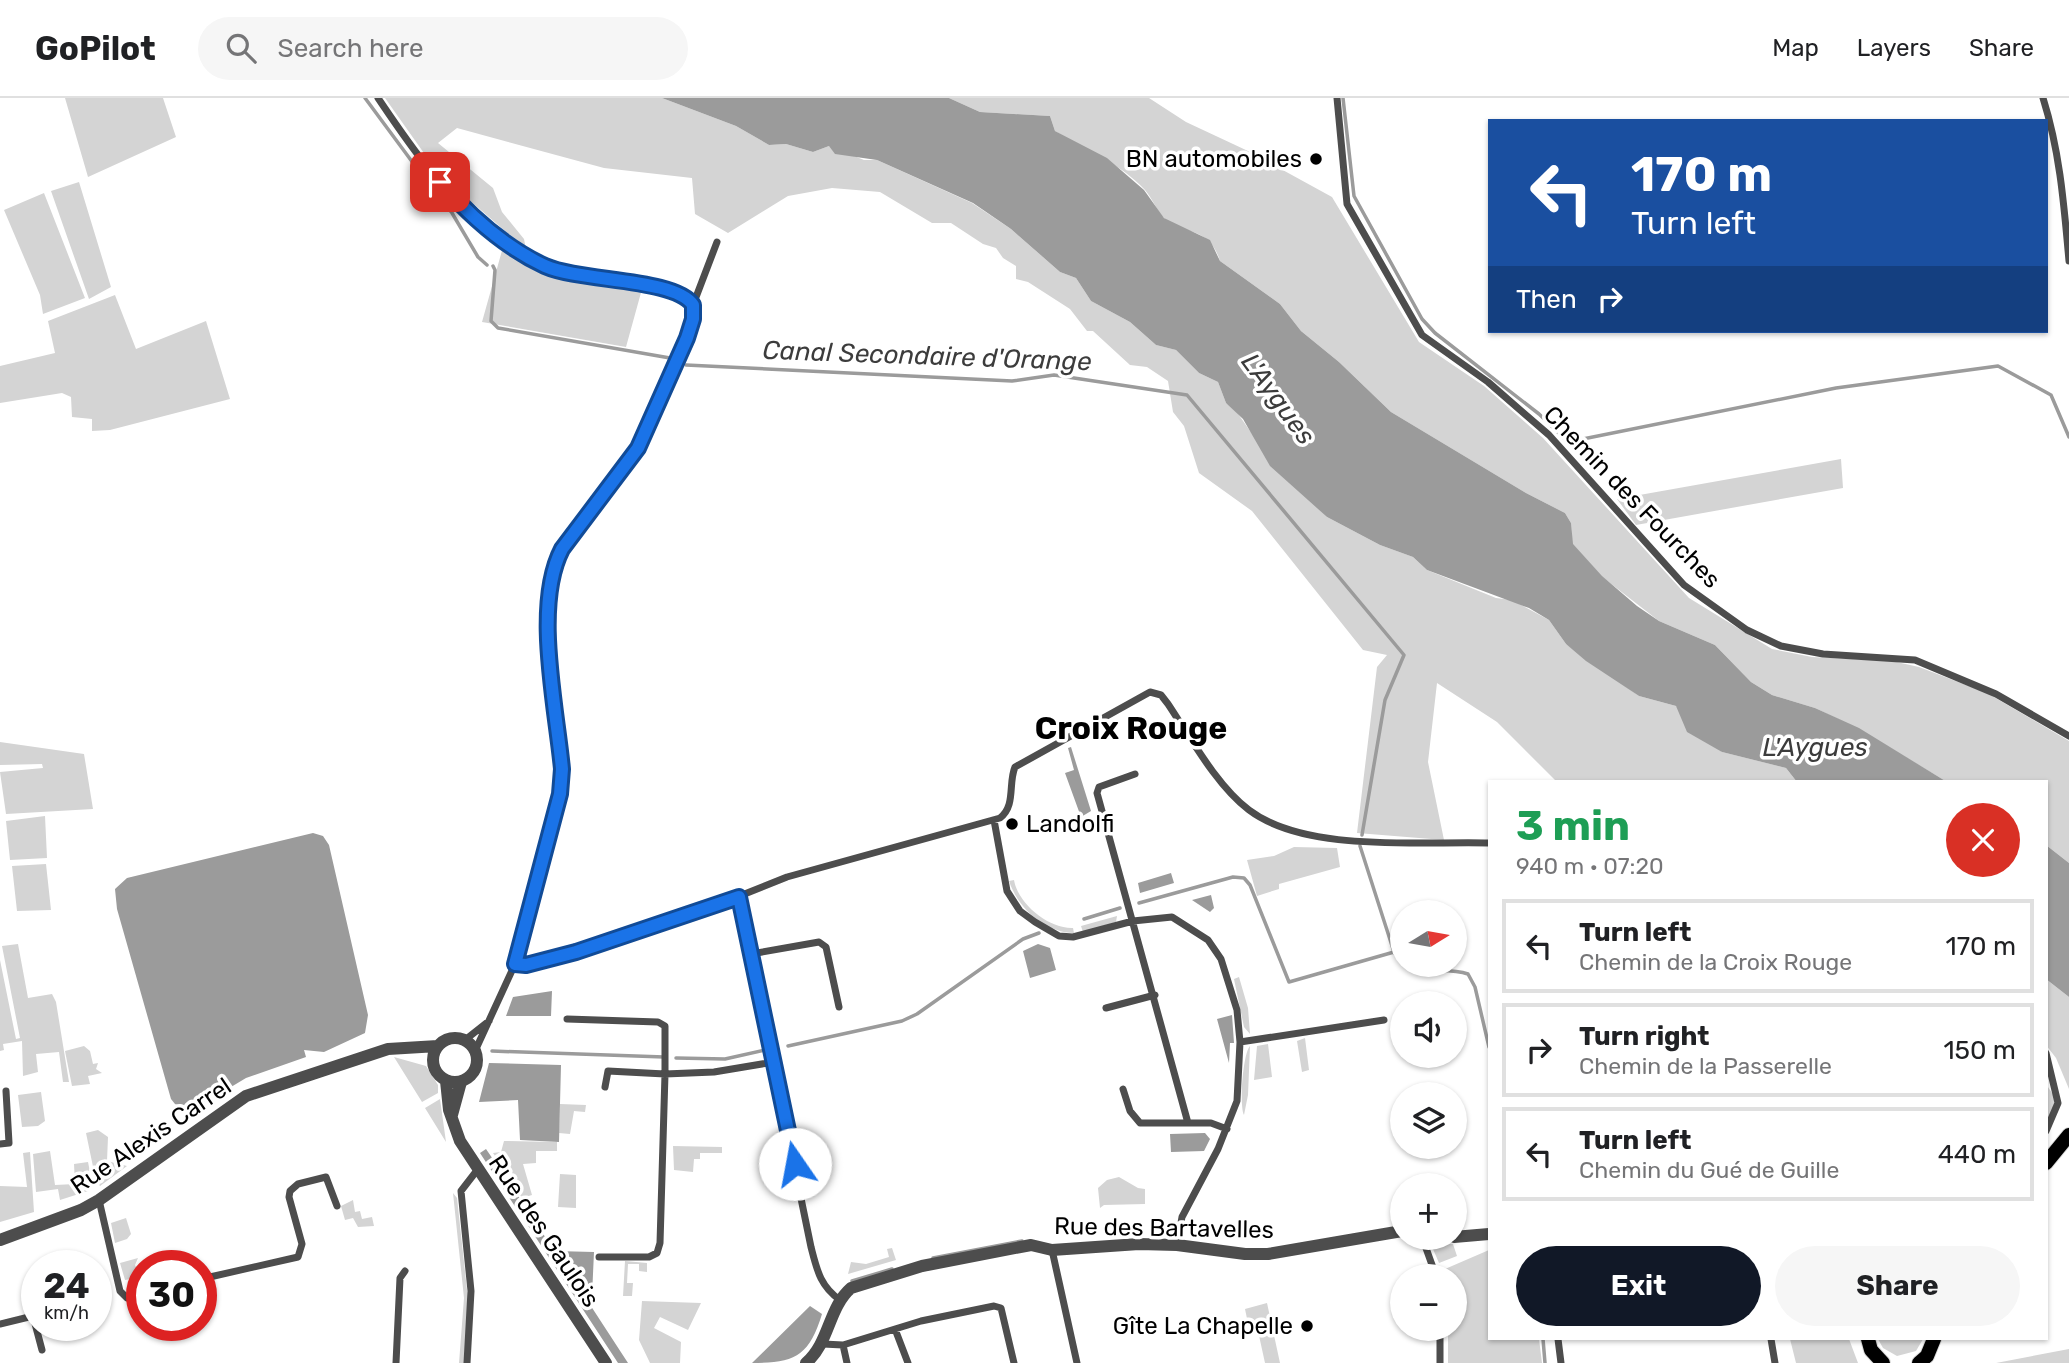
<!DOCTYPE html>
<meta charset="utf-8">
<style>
body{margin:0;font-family:Rubik,sans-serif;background:#f6f6f6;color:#202124;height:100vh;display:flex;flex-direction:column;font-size:26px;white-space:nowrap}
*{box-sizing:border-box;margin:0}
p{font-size:23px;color:#757577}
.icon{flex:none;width:38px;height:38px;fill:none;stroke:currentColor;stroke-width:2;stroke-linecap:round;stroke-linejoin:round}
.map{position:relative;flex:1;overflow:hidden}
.details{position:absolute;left:1488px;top:682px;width:560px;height:560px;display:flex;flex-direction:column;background:#fff;border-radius:0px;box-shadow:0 2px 5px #0004}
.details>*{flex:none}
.top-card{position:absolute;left:1488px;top:21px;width:560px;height:214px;border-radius:0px;box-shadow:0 2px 5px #0004;background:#1a4fa0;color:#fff;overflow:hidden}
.needle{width:46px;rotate:79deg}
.fabs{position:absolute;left:1390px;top:802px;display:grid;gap:14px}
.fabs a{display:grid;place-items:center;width:77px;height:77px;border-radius:50%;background:#fff;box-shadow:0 2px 5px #0004;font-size:35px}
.speed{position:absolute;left:21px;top:1152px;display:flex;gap:14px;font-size:35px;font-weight:700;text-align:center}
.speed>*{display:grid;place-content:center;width:91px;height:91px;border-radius:50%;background:#fff;box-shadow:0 2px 5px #0004;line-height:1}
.speed small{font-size:18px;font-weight:400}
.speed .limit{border:10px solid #d22;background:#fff;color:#111}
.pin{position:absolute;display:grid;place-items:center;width:60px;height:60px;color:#fff;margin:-30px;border-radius:14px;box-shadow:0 4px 10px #0006}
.me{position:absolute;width:77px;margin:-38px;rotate:348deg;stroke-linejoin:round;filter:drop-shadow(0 0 5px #0008)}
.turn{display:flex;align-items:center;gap:24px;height:147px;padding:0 28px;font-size:32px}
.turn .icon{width:91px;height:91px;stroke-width:2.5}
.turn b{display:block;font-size:49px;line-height:60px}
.then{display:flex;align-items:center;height:66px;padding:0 28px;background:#0003;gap:14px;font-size:26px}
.round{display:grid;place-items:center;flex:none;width:74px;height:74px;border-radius:37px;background:#f6f6f6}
.overview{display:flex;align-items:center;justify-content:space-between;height:119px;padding:0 28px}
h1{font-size:42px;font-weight:700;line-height:52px;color:#1e9e55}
.primary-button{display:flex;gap:14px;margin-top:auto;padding:14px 28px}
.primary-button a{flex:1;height:80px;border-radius:42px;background:#111827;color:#fff;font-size:28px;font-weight:700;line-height:80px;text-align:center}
.primary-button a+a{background:#f6f6f6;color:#202124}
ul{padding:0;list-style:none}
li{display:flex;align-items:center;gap:21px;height:94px;margin:0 14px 10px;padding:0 14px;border:4px solid #e0e0e0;border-radius:0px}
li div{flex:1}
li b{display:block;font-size:26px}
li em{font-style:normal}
header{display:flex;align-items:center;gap:42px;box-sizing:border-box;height:98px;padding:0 35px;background:#fff;border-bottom:2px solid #e0e0e0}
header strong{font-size:33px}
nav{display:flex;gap:38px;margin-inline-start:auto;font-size:24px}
.search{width:490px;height:63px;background:#f6f6f6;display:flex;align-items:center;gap:18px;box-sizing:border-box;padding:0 24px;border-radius:38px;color:#757577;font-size:26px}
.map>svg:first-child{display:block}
</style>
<header>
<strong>GoPilot</strong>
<div class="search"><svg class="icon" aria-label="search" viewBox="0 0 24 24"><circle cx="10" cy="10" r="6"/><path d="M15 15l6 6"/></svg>Search here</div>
<nav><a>Map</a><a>Layers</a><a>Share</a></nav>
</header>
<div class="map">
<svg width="2069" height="1265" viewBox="0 0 2069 1265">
<rect width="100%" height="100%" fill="#fff"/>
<path fill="#d4d4d4" d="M65 0H163L176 39 88 79Z
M385 0H662L736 28 769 47 786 46 813 54 829 48 864 62H877L972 105 1011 131 1060 174 1076 180 1091 203 1130 224 1156 247 1176 252 1199 275 1218 284 1226 305 1234 310 1257 343 1327 419 1380 447 1413 459 1427 472 1496 500 1512 502 1549 522 1566 546 1639 598 1676 608 1722 654 1786 670 1797 684H1557L1497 624 1437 585 1428 664 1444 742 1357 735 1377 569 1387 557 1363 552 1252 413 1199 375 1184 328 1173 314 1168 283 1147 269 1130 267 1093 233H1087L1070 211 1028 184 1016 181V168L1003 160 996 150 983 146 951 125H932L880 94 832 90 788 98 728 135 695 116 692 80 604 70 457 30 438 45 493 90 502 114 524 141 526 151 438 75Z
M949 0H1149L1186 24 1248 53 1332 99 1419 244 1484 288 1543 340 1689 500 1772 551 1812 559 1892 563 1919 569 1987 595 2069 643V765L2046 747V684H1947L1859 631 1815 610 1772 597 1751 584 1715 547 1659 523 1601 478 1572 446 1571 425 1565 415 1526 395 1391 314 1339 264 1301 233 1280 206 1220 163C1209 127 1183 138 1163 119 1156 111 1152 100 1145 92 1120 65 1086 52 1055 33L1050 18 980 14Z
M79 84 111 189 89 201 51 93Z
M44 95 85 200 43 216 40 197 4 112Z
M503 149 559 180 642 191 626 249 482 224Z
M115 197 136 251 206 223 230 301 110 332 92 333V321L72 319 71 299 62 295 0 305V268L55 255 48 223Z
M1841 361 1843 390 1636 427 1617 401Z
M0 644 84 656 93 711 6 716 0 674 43 670 42 666 0 667Z
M45 718 47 760 10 762 6 723Z
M1294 749 1337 750 1340 769 1279 786V791L1257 798 1247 762 1274 758Z
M46 766 51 812 17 813 12 768Z
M1014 782C1018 806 1049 831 1073 830L1074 835C1044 834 1018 810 1009 783Z
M1117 818 1116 824 1083 834 1081 828Z
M18 846 28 900 52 896 56 904 69 984H63L59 954 36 956 38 974 23 978 22 943 3 946 4 952 0 953V862L16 941 20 940 2 848Z
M760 863 777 946 775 947Z
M1239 879 1248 910 1250 936 1244 929 1234 881Z
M2046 881 2069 899V991L2056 960 2046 947Z
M1305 940 1309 972 1302 974 1297 943Z
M1268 946 1272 979 1254 982 1257 948Z
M84 948 90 953 93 966 98 965 96 971 102 975 88 978 90 986 72 988 65 953Z
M1250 948 1248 997 1244 1017C1239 1008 1243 955 1250 948Z
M394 959 426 968 438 987V995L422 1004Z
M2046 986 2056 1001 2046 1029Z
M41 994 45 1023 38 1028 22 1029 18 997Z
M440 1001 446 1044 425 1010Z
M560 1006 586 1007 585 1014 574 1013 570 1036 559 1035Z
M98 1032 108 1039 107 1063 127 1068 100 1088 96 1083 86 1035Z
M504 1043 557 1044V1053H536V1065L523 1066 532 1097 522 1100 493 1055 501 1054Z
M673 1048 722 1049V1055H700V1061H694L693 1074 674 1072Z
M50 1053 55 1087 75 1086 74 1066 88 1064 91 1079 85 1085 88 1093 60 1102 58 1091 36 1094 33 1056Z
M30 1054 34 1114 0 1124V1088L27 1089 23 1055Z
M560 1076 576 1077V1110L558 1109Z
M1119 1079 1138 1090 1145 1091V1106L1104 1107 1100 1110 1098 1090 1107 1082Z
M453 1095 457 1100 468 1201 464 1265H459L464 1200Z
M353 1102 355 1114 360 1113 362 1121 372 1119 374 1128 358 1129 353 1120 345 1122 341 1108Z
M126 1120 131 1136 127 1141 115 1145 111 1125Z
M1437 1145 1453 1146 1457 1158 1439 1165 1433 1151Z
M892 1150 896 1162 848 1176 851 1164 866 1166 889 1159 887 1151Z
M1489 1152V1241H1539L1542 1265H1448V1230H1454V1178H1445V1171Z
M138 1160 135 1167 137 1172 142 1173V1179L125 1182 120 1165Z
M625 1163 647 1165V1174L639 1173V1166H628L627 1185H633L632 1198H623Z
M642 1203 701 1205 688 1232 660 1219 654 1230 681 1244 680 1265H650L639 1242Z
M1267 1205 1280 1265H1265L1258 1233 1250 1235 1245 1211Z
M1790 1241H1849L1858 1265H1796Z
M1878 1241H1923L1916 1253 1897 1258 1883 1250Z
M2069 1251V1265H1996Z"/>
<path fill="#9b9b9b" d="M662 0H949L980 14 1050 18 1055 33 1107 60 1144 92 1164 120 1210 142 1220 163 1280 206 1301 233 1339 264 1391 314 1526 395 1565 415 1571 425 1573 446 1602 478 1637 508 1659 523 1715 547 1751 584 1772 597 1815 610 1859 630 1947 684H1797L1786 670 1722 654 1687 634 1676 608 1639 598 1586 563 1566 546 1549 522 1529 510 1427 472 1413 459 1380 447 1327 419 1270 368 1243 321 1226 305 1218 284 1199 275 1176 252 1156 247 1130 224 1091 203 1076 180 1060 174 1011 131 973 105 877 62 835 56 829 48 813 54 786 46 769 47 736 28Z
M1071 649 1091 713 1081 719 1065 675 1074 672 1068 650Z
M313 735 323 738 329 747 368 917 365 935 324 954 304 952 306 959 246 980 191 1013 175 1006 171 1001 117 811 115 791 127 780Z
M2046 747 2069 765V899L2046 881Z
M1171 775 1174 785 1140 795 1138 785Z
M1211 797 1214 810 1210 814 1192 802Z
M1038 846 1050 850 1056 872 1030 880 1023 853Z
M552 893 551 918H506L513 899Z
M1232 917 1234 945H1230L1229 965 1217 921Z
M489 965 561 967 559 1044 520 1042 518 1002 479 1004Z
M1205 1035 1210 1041 1204 1053 1171 1054 1170 1036Z
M486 1051 523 1105 516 1110 480 1055Z
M532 1120 555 1153 594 1154 592 1198 585 1199 628 1265H618L525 1123Z
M810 1208 822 1216C809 1259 794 1265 752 1265Z"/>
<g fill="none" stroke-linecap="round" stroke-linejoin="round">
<path stroke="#9b9b9b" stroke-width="3.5" d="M365 0 416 69
M1343 0 1354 98 1422 221 1435 235 1539 316 1568 344 1836 290 1998 268 2051 297 2069 339
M427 84 452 115 478 159 487 167
M493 168 495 172 491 223 498 230 670 260
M686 267 1012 283 1054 277 1187 297 1404 557 1385 602 1362 737
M1360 748 1394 854 1402 865
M1139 805 1233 779 1244 780 1250 787 1289 884 1394 854
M1084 821 1120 810
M1403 866C1423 877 1447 869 1468 876L1475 889 1489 949
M788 948 902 923 917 916 1023 841 1039 835
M492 953 664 959
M676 960 725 961 765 952
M933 1160 1022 1143
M852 1183 892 1171
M1543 1241 1545 1265"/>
<defs>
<path id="primary" d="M2046 1065 2069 1037
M1868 1241 1871 1252 1883 1265
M1919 1265 1927 1258 1934 1241"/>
</defs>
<use href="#primary" stroke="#dbdbdb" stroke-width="16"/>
<path stroke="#4d4d4d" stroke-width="7" d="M378 0C425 70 484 153 571 177 603 186 675 179 693 207
M1337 0 1347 106 1422 237 1488 284 1549 337 1684 487 1747 532 1781 548 1823 556 1915 562 1996 596 2069 638
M2043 0C2060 54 2064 107 2069 163
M1135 676 1099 689 1097 695 1188 1025
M994 722 1007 793 1020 813 1035 824 1059 838 1073 839 1133 823 1172 819 1208 842 1221 861 1237 912 1240 944 1237 1003 1218 1051 1182 1119 1177 1147
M739 799 811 1149C817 1172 820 1188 840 1202
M751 856 819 844 826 849 839 909
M515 866 526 867 576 854 727 803 787 779 1000 720C1016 708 1008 685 1015 669L1150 594 1161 597 1168 606C1190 639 1217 688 1249 712 1306 755 1420 743 1489 745
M1106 910 1155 897
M567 921 658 924 665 928V976L608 973 605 989
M465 942 489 923
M1240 944 1384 922
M475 953 515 866 560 696 562 671C556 606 532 508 562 451L638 350 687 239 693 221V207L717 144
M2046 955 2058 1005 2046 1033
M1123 991 1130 1013 1140 1025H1211L1227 1031
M0 1046 9 1045 6 993
M99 1102 120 1193 127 1200 142 1196
M1422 1139 1436 1178
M1052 1152 1077 1265
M599 1159H649L657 1155 660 1145 665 976 714 974 774 964
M201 1181 298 1159 302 1146 289 1099 290 1093 298 1086 326 1079 337 1108
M33 1218 42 1252
M0 1226 33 1218V1196L37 1195
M1440 1230V1265
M895 1231 908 1265
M1558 1241 1561 1265
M1771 1241 1775 1265
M823 1246 843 1247 921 1223 994 1208 1001 1210 1014 1265
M843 1247 847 1265
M396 1265 400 1180 405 1173
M467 1265 471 1193 461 1093 478 1071"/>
<path stroke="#4d4d4d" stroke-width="12" d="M433 962a22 22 0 1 1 44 0a22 22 0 1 1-44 0Z
M446 983 449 1012 460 1043 606 1265
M452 1017 461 984
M1454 1139 1489 1136
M0 1142 81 1112 99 1102 246 998 388 951 438 948
M806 1265C830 1244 828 1210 851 1190L922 1168 1031 1147 1052 1152 1139 1146 1177 1147 1245 1156H1268L1402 1133"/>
<use href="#primary" stroke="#000" stroke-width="14"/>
</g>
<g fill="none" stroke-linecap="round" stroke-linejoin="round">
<defs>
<path id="route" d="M440 84C469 117 504 149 545 168 581 184 675 180 693 207V221L687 240 638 350 562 451C533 507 556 607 562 671L560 696 515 866 526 867 576 854 739 799 795 1066"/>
</defs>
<use href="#route" stroke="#114b97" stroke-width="18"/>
<use href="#route" stroke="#1a73e8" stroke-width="12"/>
</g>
<g fill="#000" stroke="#fff" stroke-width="2.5">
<circle cx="1316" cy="61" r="7"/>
<circle cx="1012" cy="726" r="7"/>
<circle cx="1307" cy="1228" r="7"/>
</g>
<g text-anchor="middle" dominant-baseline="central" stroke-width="7" stroke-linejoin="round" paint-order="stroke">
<g font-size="24" fill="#000" stroke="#fff" text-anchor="end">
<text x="1302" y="61">BN automobiles</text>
<text x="1026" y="726" text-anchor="start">Landolfi</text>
<text x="1293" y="1228">Gîte La Chapelle</text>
</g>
<g font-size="24" fill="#000" stroke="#fff">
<text transform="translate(1632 399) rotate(46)">Chemin des Fourches</text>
<text transform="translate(151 1038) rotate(-34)">Rue Alexis Carrel</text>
<text transform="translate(1164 1130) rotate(1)">Rue des Bartavelles</text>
<text transform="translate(544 1133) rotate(56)">Rue des Gaulois</text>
</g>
<g font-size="26" font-style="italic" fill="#3c3c3c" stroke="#fff">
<text transform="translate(927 258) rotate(2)">Canal Secondaire d'Orange</text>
<text transform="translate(1278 301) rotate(54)">L'Aygues</text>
<text x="1815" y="649">L'Aygues</text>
</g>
<g font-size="32" font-weight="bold" fill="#000" stroke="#fff">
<text x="1131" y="630">Croix Rouge</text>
</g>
</g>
</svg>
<div class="fabs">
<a><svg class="needle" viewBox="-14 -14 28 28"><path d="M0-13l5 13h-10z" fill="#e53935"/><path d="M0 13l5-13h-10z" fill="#757577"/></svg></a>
<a><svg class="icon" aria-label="sound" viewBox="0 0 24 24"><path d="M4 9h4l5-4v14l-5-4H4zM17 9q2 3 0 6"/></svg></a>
<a><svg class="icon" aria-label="layers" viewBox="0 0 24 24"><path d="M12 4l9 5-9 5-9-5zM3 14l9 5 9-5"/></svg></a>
<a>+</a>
<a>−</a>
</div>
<div class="speed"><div>24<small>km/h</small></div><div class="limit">30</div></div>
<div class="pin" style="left:440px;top:84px;background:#d93025"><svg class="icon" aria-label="arrive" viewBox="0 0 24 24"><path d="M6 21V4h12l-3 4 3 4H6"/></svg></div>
<svg class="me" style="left:795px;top:1066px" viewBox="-20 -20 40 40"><circle r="19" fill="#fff"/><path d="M0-13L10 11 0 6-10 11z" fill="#1a73e8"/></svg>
<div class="top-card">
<div class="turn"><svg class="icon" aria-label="left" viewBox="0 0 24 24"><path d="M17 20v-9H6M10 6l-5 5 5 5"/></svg><div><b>170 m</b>Turn left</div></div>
<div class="then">Then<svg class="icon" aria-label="right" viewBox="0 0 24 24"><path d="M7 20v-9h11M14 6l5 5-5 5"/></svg></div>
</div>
<section class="details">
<div class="overview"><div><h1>3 min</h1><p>940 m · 07:20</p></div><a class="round" style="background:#d93025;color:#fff"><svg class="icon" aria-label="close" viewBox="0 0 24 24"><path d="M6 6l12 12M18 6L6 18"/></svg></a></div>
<ul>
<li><svg class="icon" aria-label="left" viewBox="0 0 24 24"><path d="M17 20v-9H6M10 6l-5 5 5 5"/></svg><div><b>Turn left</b><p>Chemin de la Croix Rouge</p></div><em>170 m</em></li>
<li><svg class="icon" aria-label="right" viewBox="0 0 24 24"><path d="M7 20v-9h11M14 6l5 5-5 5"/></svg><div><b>Turn right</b><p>Chemin de la Passerelle</p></div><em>150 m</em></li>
<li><svg class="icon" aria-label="left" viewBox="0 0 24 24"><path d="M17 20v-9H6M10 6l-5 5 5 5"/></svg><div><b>Turn left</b><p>Chemin du Gué de Guille</p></div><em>440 m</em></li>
</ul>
<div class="primary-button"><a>Exit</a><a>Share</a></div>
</section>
</div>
